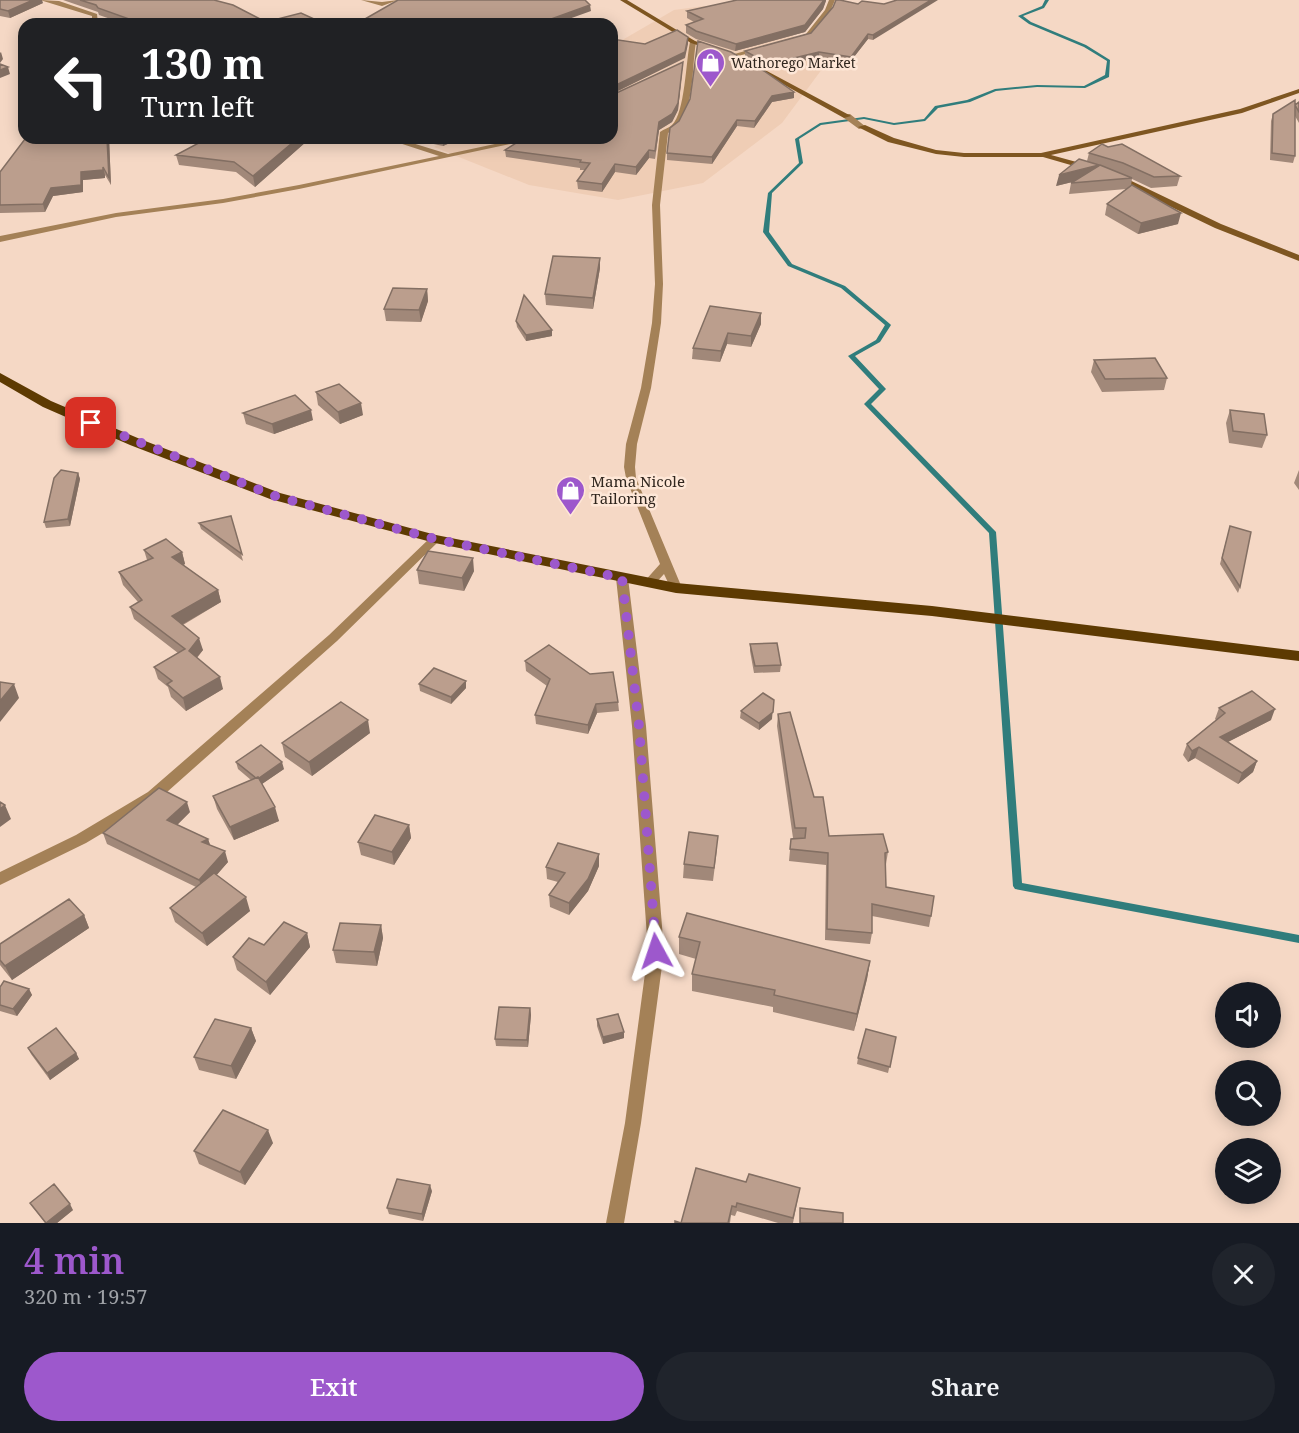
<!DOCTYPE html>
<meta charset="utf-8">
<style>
body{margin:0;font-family:"Noto Serif",serif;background:#20242c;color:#f1f3f6;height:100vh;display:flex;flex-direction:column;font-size:22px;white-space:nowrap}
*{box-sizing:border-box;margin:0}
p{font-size:20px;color:#9ea1a6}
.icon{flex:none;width:33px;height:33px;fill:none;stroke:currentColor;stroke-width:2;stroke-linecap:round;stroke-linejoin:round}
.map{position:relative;height:1223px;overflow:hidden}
.side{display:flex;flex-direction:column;background:#171b24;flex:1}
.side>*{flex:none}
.hud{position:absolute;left:18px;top:18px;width:600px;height:126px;border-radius:18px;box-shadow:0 3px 15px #0003;background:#202124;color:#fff;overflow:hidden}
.tools{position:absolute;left:1215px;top:982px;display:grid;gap:12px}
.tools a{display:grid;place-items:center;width:66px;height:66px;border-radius:50%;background:#171b24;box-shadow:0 3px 15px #0003;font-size:30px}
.pin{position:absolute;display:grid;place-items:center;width:51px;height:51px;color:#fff;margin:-26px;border-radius:12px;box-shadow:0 3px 9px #0006}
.me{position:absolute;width:66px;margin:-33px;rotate:355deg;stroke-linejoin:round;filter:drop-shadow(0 0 4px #0008)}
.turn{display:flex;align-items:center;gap:21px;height:126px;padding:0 24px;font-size:27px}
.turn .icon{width:78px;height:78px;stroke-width:2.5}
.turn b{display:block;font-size:42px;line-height:51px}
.round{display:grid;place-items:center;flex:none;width:63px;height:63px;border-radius:32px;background:#20242c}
.head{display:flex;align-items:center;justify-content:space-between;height:102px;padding:0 24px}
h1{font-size:36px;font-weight:600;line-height:45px;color:#9d58cc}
.button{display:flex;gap:12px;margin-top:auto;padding:12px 24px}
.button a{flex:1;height:69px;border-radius:36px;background:#9d58cc;color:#fff;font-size:24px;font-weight:600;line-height:69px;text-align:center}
.button a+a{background:#20242c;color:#f1f3f6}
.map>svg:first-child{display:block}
</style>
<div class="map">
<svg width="1299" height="1223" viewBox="0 0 1299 1223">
<rect width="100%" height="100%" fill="#f5d8c5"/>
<path fill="#efcdb5" d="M704 6 762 22 834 53 782 123 703 183 618 200 529 185 434 147 450 138H612V46L674 10Z"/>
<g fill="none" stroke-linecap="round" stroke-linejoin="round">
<path fill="#307d7c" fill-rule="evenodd" d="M1045 0H1049L1044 8 1023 16 1031 22 1086 45 1110 60 1109 77 1085 88 1037 87 996 91 970 102 938 108 925 121 894 125 864 119 821 125 799 139 803 163 772 193 769 232 792 264 845 286 890 324 891 325 880 342 855 356 886 389 871 404 996 532 1022 883 1299 935V943L1015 889 1013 886 989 533 864 404 879 389 848 356 876 340 885 325 841 288 788 266 763 232 768 193 799 163 795 139 820 123 864 117 894 123 924 119 935 106 967 100 995 89 1037 85 1084 86 1105 75 1107 61 1084 47 1029 24 1018 16 1042 6Z"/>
<path fill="#a48157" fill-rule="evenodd" d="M40 0 59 1 97 14 98 24H92V16Z
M361 0 382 2 398 0 382 6Z
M829 0H835C828 19 812 41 791 41V39L806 34 825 10Z
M693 40 696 42C691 70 696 119 668 133L660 205 663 284 661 323 651 388 637 444 635 467 636 478 682 588 676 592 672 591 664 574 653 586 649 587 643 583 660 564 626 478 624 467 626 444 641 388 652 323 655 284 652 205 660 132C664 129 669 128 672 125 685 113 686 60 690 42Z
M759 47 762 49 761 50 734 57 731 55Z
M844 114H850L866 127 859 129 844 118Z
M384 138H396L448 154 523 138H538L299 189 223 203 116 217 0 242V236L116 213 223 199 299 185 439 156Z
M435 536 441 539 439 541 337 641 158 800 86 843 0 885V872L76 835 148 792 329 635 431 537Z
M622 574 628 578 646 726 664 951 641 1123 624 1223H606L625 1123 648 951 632 726 616 578Z"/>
<path fill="#7e5621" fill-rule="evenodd" d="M620 0H627L695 41 715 48 712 50 691 43Z
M761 70H765L851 116 844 118 761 72Z
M1299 89V93L1242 113 1051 155 1091 166V170H1088L1043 157H964L936 154 888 142 858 127 865 125 894 138 936 150 964 153H1041L1240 109Z
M1113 175H1119L1221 224 1299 255V261L1215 228 1113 179Z"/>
<path fill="#5d3a02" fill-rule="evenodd" d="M0 373 51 401 140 439 280 493 436 535 676 583 932 606 1299 651V661L932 616 676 593 435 543 270 499 130 445 43 407 0 382Z"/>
</g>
<path fill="#a18879" d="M0 0 43 3 10 18 0 16Z
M63 0H214L266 22 325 24H125L99 15 98 12Z
M737 0H826L823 9 805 32 735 51 696 39 686 33V25L694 22 687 18V11Z
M884 4 873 40 868 39 850 62 819 57 769 69 745 56V51L811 33Z
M731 52 794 98 772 102 754 128 737 126 712 164 667 160V153L679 121Z
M683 62 678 110 672 122 659 130 655 159 649 158 636 175 615 172 602 192 578 189 577 181 585 170H580V168L506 157 505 150 612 138 613 95Z
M1299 102V123L1295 116V156L1293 163 1270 160 1271 121 1273 114Z
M109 138 111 185 105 175V178L83 180V192L53 196 45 212 0 213V172Z
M208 138H306L307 141 255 187 236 172 179 165 176 155Z
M405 138H461L443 146Z
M1108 147 1180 176 1177 186 1151 188 1132 179 1131 186 1178 224 1138 234 1105 215 1107 204 1126 189 1069 194 1071 183 1072 182 1056 186 1087 161 1089 153Z
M600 258V268L593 309 546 305 545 294Z
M427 289 428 301 421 322 386 321 384 309Z
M761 313V324L751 347 727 344 720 362 692 359 693 348Z
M516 321 552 330V336L526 341 517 327Z
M1094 360 1167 378 1164 390 1102 392 1091 372Z
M316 392 363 415 340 424 318 405Z
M1230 410 1267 435 1262 448 1229 443 1226 423Z
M243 413 313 420 274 434 246 424Z
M1299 470V490L1294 483Z
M78 473 80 479 70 526 46 528 44 522Z
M231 516 243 561 201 529 199 523Z
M1230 526 1240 587 1238 593 1220 564Z
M144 550 182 552 185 564 183 565 218 590 221 602 183 625 203 650 197 658 223 689 186 711 171 697 168 687 158 679 154 667 178 653 134 619 130 607 138 602 123 585 119 572 147 560Z
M417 570 474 571 464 591 419 584Z
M750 644 781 665 780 672 754 673 750 651Z
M525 661 618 702 619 711 597 713 588 734 536 724 535 715 547 686 526 671Z
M419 684 466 688 451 704 420 691Z
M1219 708 1271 720 1228 742 1257 761 1253 772 1238 784 1195 758 1188 762 1183 755 1187 744 1216 720 1215 719Z
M741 711 772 719 759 730 740 718Z
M778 714 814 797 829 836 888 852 886 864V887L931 916 929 927 872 916V933L870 944 825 940 826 865 789 861 791 839 793 838 777 726Z
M370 733 312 776 285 757 282 743Z
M236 762 284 769 262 784 279 821 234 840 217 809 213 796 251 780 238 769Z
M190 812 177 825 208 839 210 845 228 862 216 875 250 911 207 946 175 922 170 908 196 887 107 844 103 833Z
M409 825 411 838 394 865 361 855 358 842Z
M717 849 713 881 683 878 684 864Z
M599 854V866L588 891 569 915 550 907 549 895 558 882 547 879 546 867Z
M84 915 89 928 12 980 0 965V944Z
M381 925 383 938 377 966 336 963 333 950Z
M307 933 310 947 270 995 237 970 233 957 264 945Z
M679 937 870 961 867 979 854 1031 773 1012V1007L692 991V974L696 959 679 954Z
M0 987 29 989 32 995 17 1016 0 1011Z
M530 1008 531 1015 528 1047 496 1046 495 1039Z
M597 1019 624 1038 603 1044 597 1026Z
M251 1028 256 1041 236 1079 199 1070 194 1057Z
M896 1037 888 1073 857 1064 858 1058Z
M28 1048 76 1053 79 1059 50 1080 31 1054Z
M273 1143 245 1185 199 1164 194 1151Z
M746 1182 800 1188 793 1223H778L737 1211 735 1216 731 1215 730 1223H675H681Z
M432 1191 423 1221 389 1214 387 1208Z
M30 1203 73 1210 57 1223H45Z"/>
<path fill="#836f63" d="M33 0H42L43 3 10 18 8 11Z
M824 0H826V1L823 9 805 32 735 51 736 44Z
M931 0H938L873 40V35Z
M590 5 591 11 555 24H540V23Z
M868 34V39L850 62 851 57Z
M688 37V44L685 58 612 94V87Z
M1 52 3 59 0 63V53Z
M819 52V57L769 69V64Z
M683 62 678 110 672 122 659 130 655 159 659 122Z
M8 67 10 74 0 78V70Z
M794 92V98L772 102 754 128 755 121 772 96Z
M737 120V126L712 164V157Z
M107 138H109L111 185 109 178Z
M298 138H306L307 141 255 187 253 176Z
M449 138H461L443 146V141Z
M649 150V158L636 175V167Z
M615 164V172L602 192V184Z
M1099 165 1097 176 1056 186 1059 175Z
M103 167 105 175V178L83 180V192L53 196 45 212 43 204 51 188 81 172Z
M1181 213 1178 224 1138 234 1141 223Z
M600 258V268L593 309V298Z
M427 289 428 301 421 322 419 310Z
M761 313V324L751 347V336Z
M552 330V336L526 341V335Z
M728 333 727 344 720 362 721 351Z
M361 403 363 415 340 424 338 412Z
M311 410 313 420 274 434 272 424Z
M78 473 80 479 70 526 68 519Z
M182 552 185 564 176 569 172 557Z
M473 558 474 571 464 591 462 578Z
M218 590 221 602 176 628 172 616Z
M199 638 203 650 192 663 189 651Z
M220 677 223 689 186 711 183 698Z
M466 681V688L451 704V697Z
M14 684 19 698 0 722V701Z
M596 704 597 713 588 734V725Z
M773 707 772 719 759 730V723Z
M1275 709 1271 720 1216 748 1220 737Z
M368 720 370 733 312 776 309 762Z
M1199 747 1195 758 1188 762 1192 751Z
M1257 761 1253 772 1238 784 1242 773Z
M282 762 284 769 259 786 257 779Z
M187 802 190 812 171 831 167 820Z
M5 805 11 819 0 827V809Z
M275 807 279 821 234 840 230 827Z
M409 825 411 838 394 865 392 852Z
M208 839 212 850 202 842Z
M225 851 228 862 203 891 199 880Z
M599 854V866L588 891 569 915V903Z
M246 897 250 911 207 946 202 933Z
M84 915 89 928 12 980 5 966Z
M381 925 383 938 377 966 374 952Z
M307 933 310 947 270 995 266 982Z
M870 961 867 979 854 1031 857 1014Z
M29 989 32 995 17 1016 13 1009Z
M530 1008 531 1015 528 1047 527 1040Z
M251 1028 256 1041 236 1079 231 1066Z
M624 1032V1038L603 1044V1037Z
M76 1053 79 1059 50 1080 47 1073Z
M268 1130 273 1143 245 1185 240 1172Z
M430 1185 432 1191 423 1221 422 1214Z
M70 1204 73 1210 57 1223H46Z"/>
<path fill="#bb9e8d" stroke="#836f63" stroke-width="1.5" d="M0 0H33L8 11 0 9Z
M80 0H214L233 5 266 22 301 13 325 24H143L98 8 96 5Z
M398 0H585L590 5 540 23V24H352L365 19Z
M737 0H824L805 25 736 44 696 31 686 25 703 19 687 11Z
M836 0H840L858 4 862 1 884 4 897 0H931L873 35 868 34 851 57 819 52 769 64 745 51 811 33 833 7Z
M677 30 688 37 685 52 612 87V39L645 44Z
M698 41 731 52 764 71 794 92 772 96 755 121 737 120 712 157 667 153 670 128 679 121 690 99Z
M683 62 678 103 672 114 659 122 655 151 649 150 636 167 615 164 602 184 577 181 590 163 580 162 581 160 505 150 524 138H612V95Z
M0 64 8 67 0 70Z
M1295 100V105L1299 102V112L1295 105V156L1272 153 1273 114Z
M57 138H107L109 178 103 167V170L81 172V185L51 188 43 204 0 205V172L25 139 56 141Z
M208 138H298L253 176 234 162 176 155Z
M429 138H449L443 141Z
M1102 144 1108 147 1122 144 1180 176 1154 177 1123 163 1089 153Z
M1079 159 1099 165 1059 175Z
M1100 165 1132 178 1071 183Z
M1132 185 1181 213 1141 223 1107 204Z
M553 256 600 258 593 298 545 294Z
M393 288 427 289 419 310 384 309Z
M524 295 552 330 526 335 516 321Z
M710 306 761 313 751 336 728 333 721 351 693 348Z
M1155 358 1167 378 1105 379 1094 360Z
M339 384 361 403 338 412 316 392Z
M295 395 311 410 272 424 243 413Z
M1230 410 1264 414 1267 435 1233 431Z
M61 470 78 473 68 519 44 522 54 478Z
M231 516 242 554 199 523Z
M1230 526 1251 532 1240 587 1222 558Z
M166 539 182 552 172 557 218 590 172 616 199 638 189 651 220 677 183 698 167 684 172 681 154 667 185 649 130 607 142 600 119 572 153 558 144 550Z
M428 551 473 558 462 578 417 570Z
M777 643 781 665 755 666 750 644Z
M549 645 590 674 613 672 618 702 596 704 588 725 535 715 550 679 525 661Z
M434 668 466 681 451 697 419 684Z
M0 682 14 684 0 701Z
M1252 691 1275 709 1220 737 1257 761 1242 773 1199 747 1192 751 1187 744 1225 713 1219 708Z
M763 693 774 700 773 712 759 723 741 711Z
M341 702 368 720 309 762 282 743Z
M790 712 814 797H823L829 836 883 834 888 852 885 853 886 887 934 896 931 916 872 904V933L827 929 828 853 790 849 791 839 805 838 806 828H795L778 714Z
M261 745 282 762 259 778 258 777 256 778 236 762Z
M258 777 275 807 230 827 213 796Z
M159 788 187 802 167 820 208 839 202 842 225 851 199 880 103 833Z
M0 802 5 805 0 809Z
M375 815 409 825 392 852 358 842Z
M689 832 718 836 714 868 684 864Z
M558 843 599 854 588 879 569 903 549 895 565 873 546 867Z
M214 873 246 897 202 933 170 908Z
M69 899 84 915 5 966 0 960V944Z
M687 913 870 961 857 1014 774 995 775 990 692 974 700 942 679 937Z
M284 922 307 933 266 982 233 957 249 938 264 945Z
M340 923 381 925 374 952 333 950Z
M4 981 29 989 13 1009 0 1005V987Z
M499 1007 530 1008 527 1040 495 1039Z
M618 1014 624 1032 603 1037 597 1019Z
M215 1019 251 1028 231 1066 194 1057Z
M56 1028 76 1053 47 1073 28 1048Z
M866 1029 896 1037 890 1067 858 1058Z
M223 1110 268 1130 240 1172 194 1151Z
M696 1168 746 1182 749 1174 800 1188 793 1218 737 1203 736 1207 732 1206 728 1223H675V1221L681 1223Z
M397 1179 430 1185 422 1214 387 1208Z
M54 1184 70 1204 46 1223 30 1203Z
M800 1208 843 1213V1223H800Z"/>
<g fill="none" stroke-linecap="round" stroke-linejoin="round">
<path stroke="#9d58cc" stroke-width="10" stroke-dasharray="0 18" d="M91 423 275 496 435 539 622 578 639 726 656 951"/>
</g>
<defs>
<symbol id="shop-pin" viewBox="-11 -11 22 30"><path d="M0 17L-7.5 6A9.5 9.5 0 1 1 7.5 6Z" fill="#9d58cc" stroke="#fee7d7"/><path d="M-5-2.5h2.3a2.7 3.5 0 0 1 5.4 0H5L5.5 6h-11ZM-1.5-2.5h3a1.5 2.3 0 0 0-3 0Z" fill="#fff"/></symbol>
</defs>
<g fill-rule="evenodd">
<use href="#shop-pin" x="694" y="46" width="33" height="45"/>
<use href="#shop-pin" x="554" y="474" width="33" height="45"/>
</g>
<g text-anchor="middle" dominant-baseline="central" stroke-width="5" stroke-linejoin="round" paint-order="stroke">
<g font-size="14" fill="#30261e" stroke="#fee7d7" text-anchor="start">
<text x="731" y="62">Wathorego Market</text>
</g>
<g font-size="15" fill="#30261e" stroke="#fee7d7" text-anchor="start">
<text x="591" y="481">Mama Nicole<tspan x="591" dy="17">Tailoring</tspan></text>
</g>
</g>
</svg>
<div class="tools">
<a><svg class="icon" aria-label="sound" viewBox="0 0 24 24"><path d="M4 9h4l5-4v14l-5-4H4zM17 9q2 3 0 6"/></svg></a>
<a><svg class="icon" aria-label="search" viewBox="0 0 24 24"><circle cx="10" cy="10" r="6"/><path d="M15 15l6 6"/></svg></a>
<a><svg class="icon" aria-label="layers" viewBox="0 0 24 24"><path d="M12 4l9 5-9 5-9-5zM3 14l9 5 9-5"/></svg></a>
</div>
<div class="pin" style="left:91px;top:423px;background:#d93025"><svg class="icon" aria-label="arrive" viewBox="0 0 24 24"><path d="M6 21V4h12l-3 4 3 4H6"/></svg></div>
<svg class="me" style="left:656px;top:951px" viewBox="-20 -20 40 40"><path d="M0-17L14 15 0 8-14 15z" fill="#9d58cc" stroke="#fff" stroke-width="4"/></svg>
<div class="hud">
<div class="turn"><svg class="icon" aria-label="left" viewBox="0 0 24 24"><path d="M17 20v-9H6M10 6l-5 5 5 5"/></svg><div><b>130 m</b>Turn left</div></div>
</div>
</div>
<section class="side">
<div class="head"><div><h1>4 min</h1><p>320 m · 19:57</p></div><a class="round"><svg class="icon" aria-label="close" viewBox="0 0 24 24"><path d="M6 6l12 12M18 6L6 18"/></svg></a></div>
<div class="button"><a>Exit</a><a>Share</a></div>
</section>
